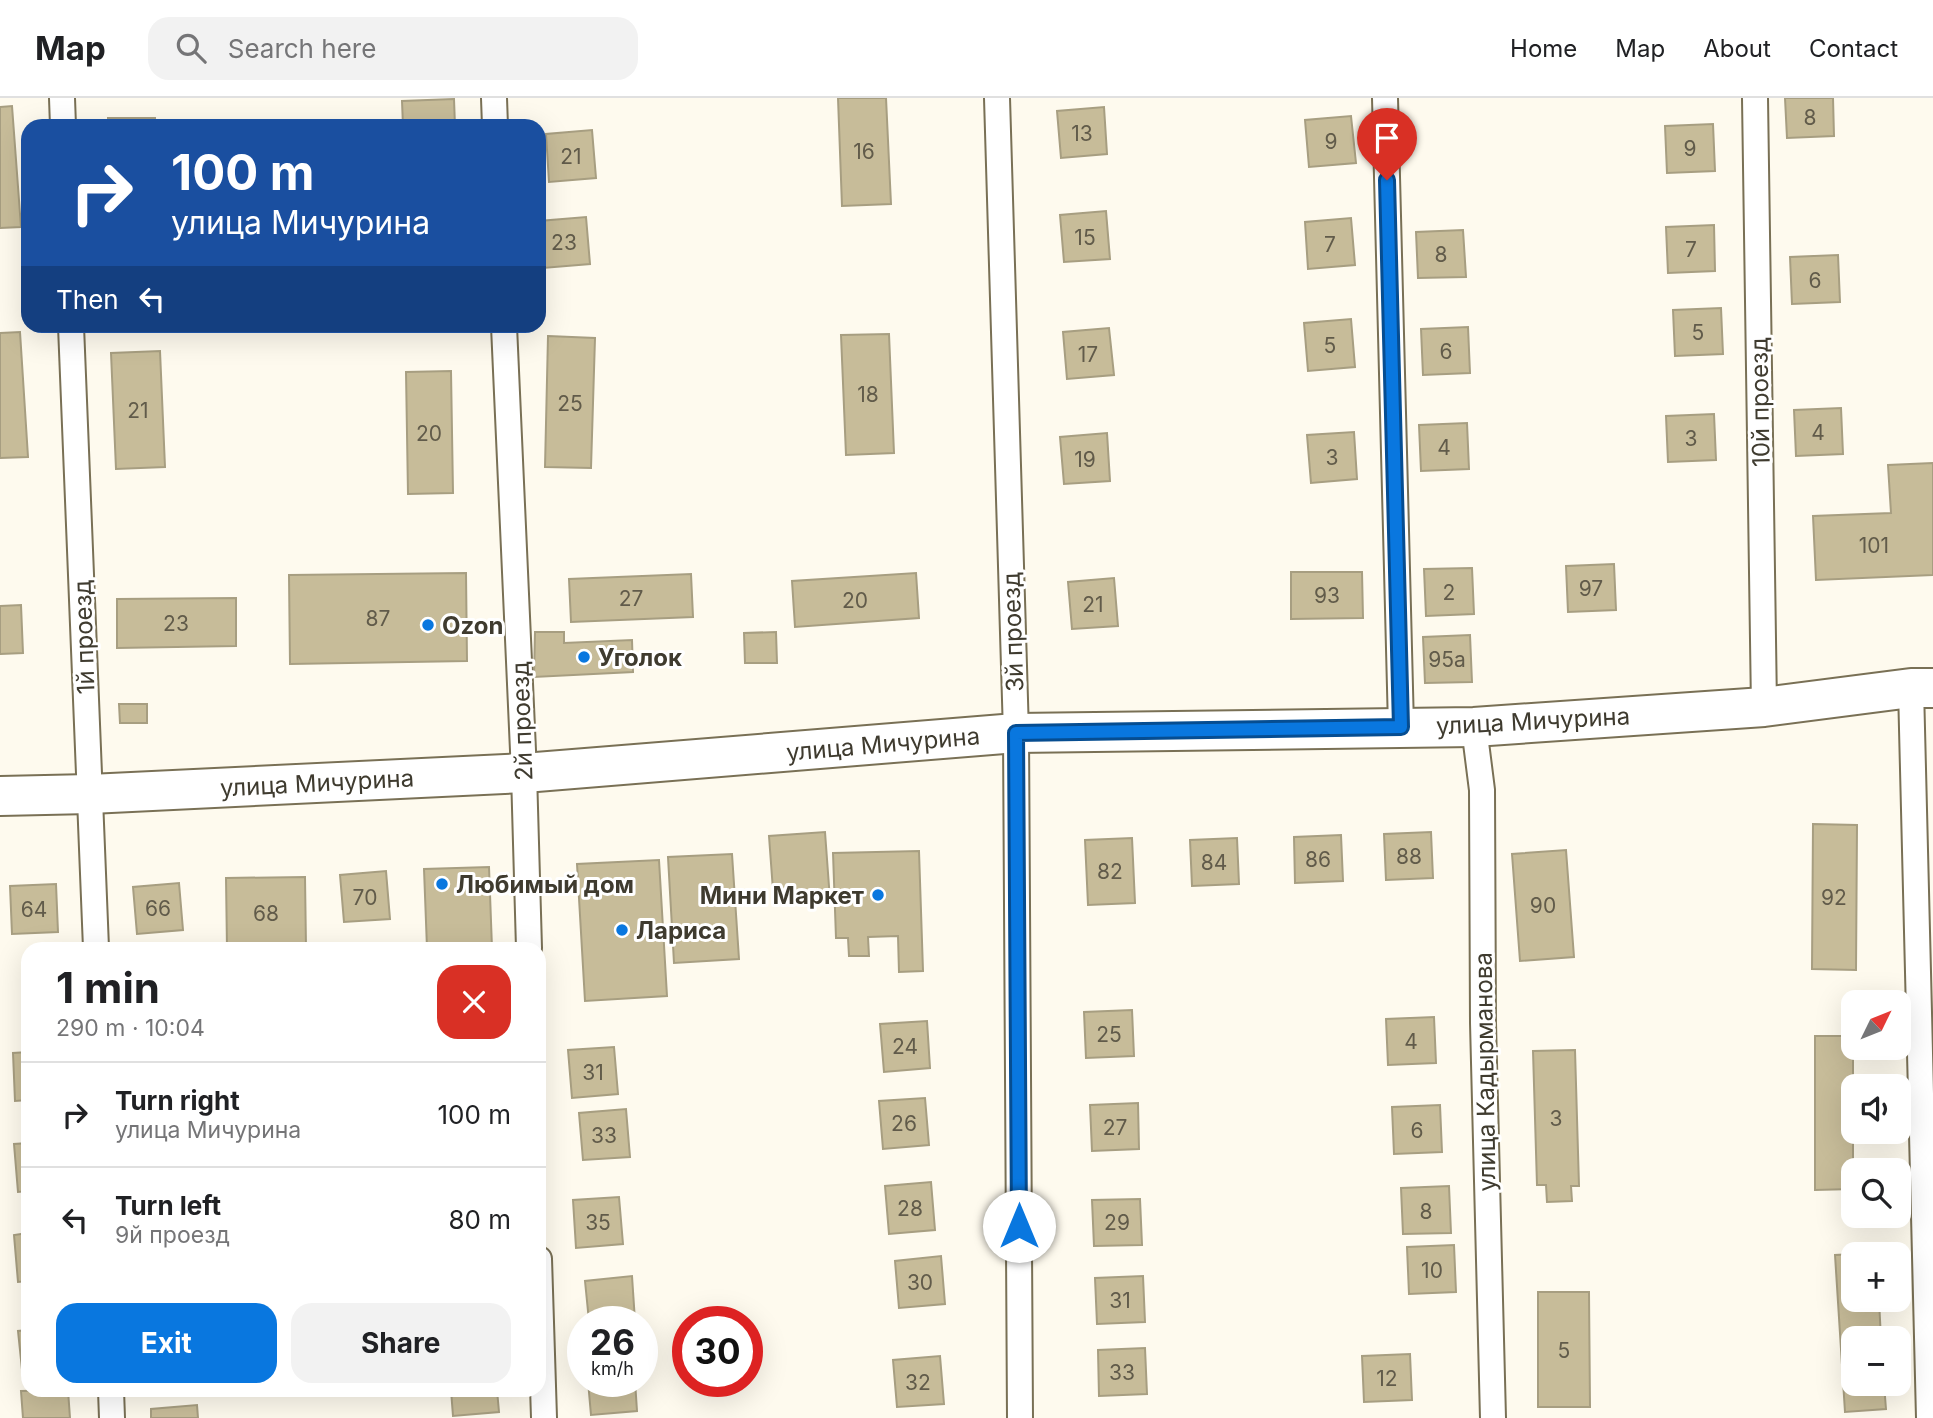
<!DOCTYPE html>
<meta charset="utf-8">
<style>
body{margin:0;font-family:Inter,sans-serif;background:#f2f2f2;color:#202124;height:100vh;display:flex;flex-direction:column;font-size:26px;white-space:nowrap}
*{box-sizing:border-box;margin:0}
p{font-size:23px;color:#757577}
.icon{flex:none;width:38px;height:38px;fill:none;stroke:currentColor;stroke-width:2;stroke-linecap:round;stroke-linejoin:round}
.map{position:relative;flex:1;overflow:hidden}
.drawer{position:absolute;left:21px;top:844px;width:525px;height:455px;display:flex;flex-direction:column;background:#fff;border-radius:21px;box-shadow:0 7px 28px #0002}
.drawer>*{flex:none}
.guide{position:absolute;left:21px;top:21px;width:525px;height:214px;border-radius:21px;box-shadow:0 7px 28px #0002;background:#1a4fa0;color:#fff;overflow:hidden}
.needle{width:46px;rotate:47deg}
.tools{position:absolute;left:1841px;top:892px;display:grid;gap:14px}
.tools a{display:grid;place-items:center;width:70px;height:70px;border-radius:14px;background:#fff;box-shadow:0 7px 28px #0002;font-size:35px}
.speed{position:absolute;left:567px;top:1208px;display:flex;gap:14px;font-size:35px;font-weight:700;text-align:center}
.speed>*{display:grid;place-content:center;width:91px;height:91px;border-radius:50%;background:#fff;box-shadow:0 7px 28px #0002;line-height:1}
.speed small{font-size:18px;font-weight:400}
.speed .limit{border:10px solid #d22;background:#fff;color:#111}
.pin{position:absolute;display:grid;place-items:center;width:60px;height:60px;color:#fff;margin:-72px -30px;border-radius:50% 50% 50% 0;rotate:-45deg;box-shadow:0 0 7px #0007}
.pin .icon{rotate:45deg}
.me{position:absolute;width:77px;margin:-38px;rotate:0deg;stroke-linejoin:round;filter:drop-shadow(0 0 5px #0008)}
.turn{display:flex;align-items:center;gap:24px;height:147px;padding:0 35px;font-size:32px}
.turn .icon{width:91px;height:91px;stroke-width:2.5}
.turn b{display:block;font-size:49px;line-height:60px}
.then{display:flex;align-items:center;height:66px;padding:0 35px;background:#0003;gap:14px;font-size:26px}
.round{display:grid;place-items:center;flex:none;width:74px;height:74px;border-radius:21px;background:#f2f2f2}
.summary{display:flex;align-items:center;justify-content:space-between;height:119px;padding:0 35px}
h1{font-size:42px;font-weight:700;line-height:52px}
.action{display:flex;gap:14px;margin-top:auto;padding:14px 35px}
.action a{flex:1;height:80px;border-radius:21px;background:#0977df;color:#fff;font-size:28px;font-weight:700;line-height:80px;text-align:center}
.action a+a{background:#f2f2f2;color:#202124}
ul{padding:0;list-style:none}
li{display:flex;align-items:center;gap:21px;height:105px;padding:0 35px;border-top:2px solid #e0e0e0}
li div{flex:1}
li b{display:block;font-size:26px}
li em{font-style:normal}
header{display:flex;align-items:center;gap:42px;box-sizing:border-box;height:98px;padding:0 35px;background:#fff;border-bottom:2px solid #e0e0e0}
header strong{font-size:33px}
nav{display:flex;gap:38px;margin-inline-start:auto;font-size:24px}
.search{width:490px;height:63px;background:#f2f2f2;display:flex;align-items:center;gap:18px;box-sizing:border-box;padding:0 24px;border-radius:21px;color:#757577;font-size:26px}
.map>svg:first-child{display:block}
</style>
<header>
<strong>Map</strong>
<div class="search"><svg class="icon" aria-label="search" viewBox="0 0 24 24"><circle cx="10" cy="10" r="6"/><path d="M15 15l6 6"/></svg>Search here</div>
<nav><a>Home</a><a>Map</a><a>About</a><a>Contact</a></nav>
</header>
<div class="map">
<svg width="1933" height="1320" viewBox="0 0 1933 1320">
<rect width="100%" height="100%" fill="#fefaee"/>
<path fill="#c7bc99" stroke="#a79e81" stroke-width="2" d="M838 0H886L891 106 842 108Z
M1785 0H1833L1834 38 1787 40Z
M454 1 455 28H403L402 3Z
M12 8 21 129 0 130V9Z
M1104 9 1107 56 1061 60 1057 13Z
M1351 18 1356 65 1309 69 1305 22Z
M108 20H155V28H108Z
M1713 26 1715 73 1667 75 1665 28Z
M592 32 596 80 549 84 546 36Z
M1106 113 1110 161 1064 164 1060 117Z
M586 119 590 166 543 170 539 123Z
M1351 120 1355 167 1308 171 1305 124Z
M1714 127 1715 173 1668 175 1666 129Z
M1463 132 1466 179 1418 180 1416 134Z
M1838 157 1840 204 1792 206 1790 159Z
M1721 210 1723 256 1675 258 1673 212Z
M1351 221 1355 269 1308 273 1304 225Z
M1468 229 1470 275 1423 277 1421 231Z
M1109 230 1114 277 1067 281 1063 234Z
M20 234 28 359 0 360V235Z
M889 236 894 355 846 357 841 237Z
M548 238 595 240 591 370 545 369Z
M160 253 165 369 116 371 111 255Z
M451 273 453 395 408 396 406 274Z
M1841 310 1843 356 1796 358 1794 312Z
M1714 316 1716 362 1668 364 1666 318Z
M1467 325 1469 371 1421 373 1419 327Z
M1354 334 1357 381 1311 385 1307 337Z
M1107 335 1110 383 1064 386 1060 339Z
M1933 365V477L1816 482 1813 418 1891 415 1888 367Z
M1614 466 1616 512 1568 514 1566 468Z
M1472 470 1474 516 1426 518 1424 471Z
M1291 474H1362L1363 520 1291 521Z
M466 475 467 563 290 566 289 477Z
M916 475 919 520 795 529 792 483Z
M691 476 693 519 571 524 569 481Z
M1114 480 1118 528 1072 531 1068 484Z
M236 500V548L117 550V501Z
M21 507 23 555 0 556V508Z
M535 534H564V545L632 542 633 574 534 579Z
M776 534 777 565H745L744 535Z
M1470 537 1472 584 1425 585 1423 539Z
M119 606H147V625H120Z
M1813 726 1857 727 1856 872 1812 871Z
M825 734 830 802 774 806 769 738Z
M1431 734 1433 780 1386 782 1384 736Z
M1341 737 1343 783 1295 785 1294 739Z
M1132 740 1135 805 1088 807 1085 742Z
M1237 740 1239 786 1192 788 1190 742Z
M1566 752 1574 859 1520 863 1512 756Z
M919 753 923 873 899 874 898 838 868 839 869 858H849L848 840H836L833 755Z
M732 756 739 861 674 865 668 759Z
M659 762 667 898 585 903 577 766Z
M489 769 492 850H427L424 771Z
M386 773 390 821 344 824 340 777Z
M305 779 306 850H227L226 780Z
M179 785 183 832 137 836 133 789Z
M56 786 58 834 12 836 10 788Z
M1132 912 1134 958 1086 960 1084 914Z
M1434 919 1436 965 1388 967 1386 921Z
M927 923 930 970 884 974 880 926Z
M1815 938H1853V1091L1815 1092Z
M614 949 618 996 572 1000 568 952Z
M1575 952 1579 1088H1571L1572 1103 1547 1104 1546 1087H1537L1533 953Z
M28 954V1002L15 1003 13 955Z
M925 1000 929 1047 883 1051 879 1003Z
M1138 1005 1139 1051 1092 1053 1090 1007Z
M1440 1007 1442 1054 1394 1056 1392 1009Z
M626 1011 630 1059 583 1062 579 1015Z
M28 1045V1093L18 1094 14 1046Z
M931 1084 935 1132 889 1136 885 1088Z
M1449 1088 1451 1135 1403 1136 1401 1090Z
M619 1099 623 1146 576 1150 573 1102Z
M1140 1101 1142 1147 1094 1148 1092 1102Z
M28 1135V1183L18 1184 14 1137Z
M1454 1147 1456 1194 1409 1196 1407 1149Z
M1876 1155V1157H1853V1202H1879L1881 1241H1853V1286H1884L1886 1311 1845 1314 1835 1157Z
M941 1158 945 1206 899 1210 895 1163Z
M632 1178 635 1223H589L585 1183Z
M1143 1178 1145 1224 1097 1226 1095 1180Z
M1538 1194H1589L1590 1309H1538Z
M28 1232V1280L23 1281 18 1233Z
M1145 1250 1147 1296 1099 1298 1098 1252Z
M1410 1256 1412 1302 1364 1304 1362 1258Z
M940 1258 944 1306 897 1309 893 1262Z
M588 1283H635L637 1313 591 1317Z
M68 1292 70 1320H23L21 1293Z
M451 1292H497L499 1314 453 1318Z
M197 1307 198 1320H151V1311Z"/>
<g fill="none" stroke-linecap="round" stroke-linejoin="round">
<defs>
<path id="minor" d="M62 0 63 28
M494 0 495 28
M997 0 1016 635 1020 1320
M1385 0 1401 629
M1755 0 1764 609
M71 228 96 850
M504 228 524 675 529 850
M1911 590 1929 1320
M1474 629 1482 692 1483 925 1493 1320
M539 1161 544 1320
M111 1292 112 1320"/>
<path id="primary" d="M0 698 90 696 524 675 1016 635 1474 629 1764 609 1911 590H1933"/>
</defs>
<use href="#minor" stroke="#797055" stroke-width="28"/>
<use href="#primary" stroke="#797055" stroke-width="42"/>
<use href="#minor" stroke="#fff" stroke-width="24"/>
<use href="#primary" stroke="#fff" stroke-width="38"/>
</g>
<g fill="none" stroke-linecap="round" stroke-linejoin="round">
<defs>
<path id="route" d="M1019 1128 1016 635 1401 629 1387 82"/>
</defs>
<use href="#route" stroke="#064d91" stroke-width="18"/>
<use href="#route" stroke="#0977df" stroke-width="12"/>
</g>
<g fill="#0977df" stroke="#fff" stroke-width="2.5">
<circle cx="428" cy="527" r="7"/>
<circle cx="584" cy="559" r="7"/>
<circle cx="442" cy="786" r="7"/>
<circle cx="878" cy="797" r="7"/>
<circle cx="622" cy="832" r="7"/>
</g>
<g text-anchor="middle" dominant-baseline="central" stroke-width="6" stroke-linejoin="round" paint-order="stroke">
<g font-size="21" fill="#615b4a">
<text x="1810" y="19">8</text>
<text x="1082" y="35">13</text>
<text x="1331" y="43">9</text>
<text x="1690" y="50">9</text>
<text x="864" y="53">16</text>
<text x="571" y="58">21</text>
<text x="1085" y="139">15</text>
<text x="564" y="144">23</text>
<text x="1330" y="146">7</text>
<text x="1691" y="151">7</text>
<text x="1441" y="156">8</text>
<text x="1815" y="182">6</text>
<text x="1698" y="234">5</text>
<text x="1330" y="247">5</text>
<text x="1446" y="253">6</text>
<text x="1088" y="256">17</text>
<text x="868" y="296">18</text>
<text x="570" y="305">25</text>
<text x="138" y="312">21</text>
<text x="1818" y="334">4</text>
<text x="429" y="335">20</text>
<text x="1691" y="340">3</text>
<text x="1444" y="349">4</text>
<text x="1332" y="359">3</text>
<text x="1085" y="361">19</text>
<text x="1874" y="447">101</text>
<text x="1591" y="490">97</text>
<text x="1449" y="494">2</text>
<text x="1327" y="497">93</text>
<text x="631" y="500">27</text>
<text x="855" y="502">20</text>
<text x="1093" y="506">21</text>
<text x="378" y="520">87</text>
<text x="176" y="525">23</text>
<text x="1447" y="561">95а</text>
<text x="1409" y="758">88</text>
<text x="1318" y="761">86</text>
<text x="1214" y="764">84</text>
<text x="1110" y="773">82</text>
<text x="365" y="799">70</text>
<text x="1834" y="799">92</text>
<text x="1543" y="807">90</text>
<text x="158" y="810">66</text>
<text x="34" y="811">64</text>
<text x="266" y="815">68</text>
<text x="1109" y="936">25</text>
<text x="1411" y="943">4</text>
<text x="905" y="948">24</text>
<text x="593" y="974">31</text>
<text x="1556" y="1020">3</text>
<text x="904" y="1025">26</text>
<text x="1115" y="1029">27</text>
<text x="1417" y="1032">6</text>
<text x="604" y="1037">33</text>
<text x="910" y="1110">28</text>
<text x="1426" y="1113">8</text>
<text x="598" y="1124">35</text>
<text x="1117" y="1124">29</text>
<text x="1432" y="1172">10</text>
<text x="920" y="1184">30</text>
<text x="1120" y="1202">31</text>
<text x="1564" y="1252">5</text>
<text x="1122" y="1274">33</text>
<text x="1387" y="1280">12</text>
<text x="918" y="1284">32</text>
</g>
<g font-size="24" fill="#3f3b2f" stroke="#fff">
<text transform="translate(1760 304) rotate(-91)">10й проезд</text>
<text transform="translate(1013 534) rotate(-92)">3й проезд</text>
<text transform="translate(84 539) rotate(-92)">1й проезд</text>
<text transform="translate(522 623) rotate(-92)">2й проезд</text>
<text transform="translate(1533 623) rotate(-3)">улица Мичурина</text>
<text transform="translate(883 646) rotate(-5)">улица Мичурина</text>
<text transform="translate(317 685) rotate(-3)">улица Мичурина</text>
<text transform="translate(1485 974) rotate(-91)">улица Кадырманова</text>
</g>
<g font-size="24" font-weight="bold" fill="#3f3b2f" stroke="#fff" text-anchor="start">
<text x="442" y="527">Ozon</text>
<text x="598" y="559">Уголок</text>
<text x="456" y="786">Любимый дом</text>
<text x="864" y="797" text-anchor="end">Мини Маркет</text>
<text x="636" y="832">Лариса</text>
</g>
</g>
</svg>
<div class="tools">
<a><svg class="needle" viewBox="-14 -14 28 28"><path d="M0-13l5 13h-10z" fill="#e53935"/><path d="M0 13l5-13h-10z" fill="#757577"/></svg></a>
<a><svg class="icon" aria-label="sound" viewBox="0 0 24 24"><path d="M4 9h4l5-4v14l-5-4H4zM17 9q2 3 0 6"/></svg></a>
<a><svg class="icon" aria-label="search" viewBox="0 0 24 24"><circle cx="10" cy="10" r="6"/><path d="M15 15l6 6"/></svg></a>
<a>+</a>
<a>−</a>
</div>
<div class="speed"><div>26<small>km/h</small></div><div class="limit">30</div></div>
<div class="pin" style="left:1387px;top:82px;background:#d93025"><svg class="icon" aria-label="arrive" viewBox="0 0 24 24"><path d="M6 21V4h12l-3 4 3 4H6"/></svg></div>
<svg class="me" style="left:1019px;top:1128px" viewBox="-20 -20 40 40"><circle r="19" fill="#fff"/><path d="M0-13L10 11 0 6-10 11z" fill="#0977df"/></svg>
<div class="guide">
<div class="turn"><svg class="icon" aria-label="right" viewBox="0 0 24 24"><path d="M7 20v-9h11M14 6l5 5-5 5"/></svg><div><b>100 m</b>улица Мичурина</div></div>
<div class="then">Then<svg class="icon" aria-label="left" viewBox="0 0 24 24"><path d="M17 20v-9H6M10 6l-5 5 5 5"/></svg></div>
</div>
<section class="drawer">
<div class="summary"><div><h1>1 min</h1><p>290 m · 10:04</p></div><a class="round" style="background:#d93025;color:#fff"><svg class="icon" aria-label="close" viewBox="0 0 24 24"><path d="M6 6l12 12M18 6L6 18"/></svg></a></div>
<ul>
<li><svg class="icon" aria-label="right" viewBox="0 0 24 24"><path d="M7 20v-9h11M14 6l5 5-5 5"/></svg><div><b>Turn right</b><p>улица Мичурина</p></div><em>100 m</em></li>
<li><svg class="icon" aria-label="left" viewBox="0 0 24 24"><path d="M17 20v-9H6M10 6l-5 5 5 5"/></svg><div><b>Turn left</b><p>9й проезд</p></div><em>80 m</em></li>
</ul>
<div class="action"><a>Exit</a><a>Share</a></div>
</section>
</div>
